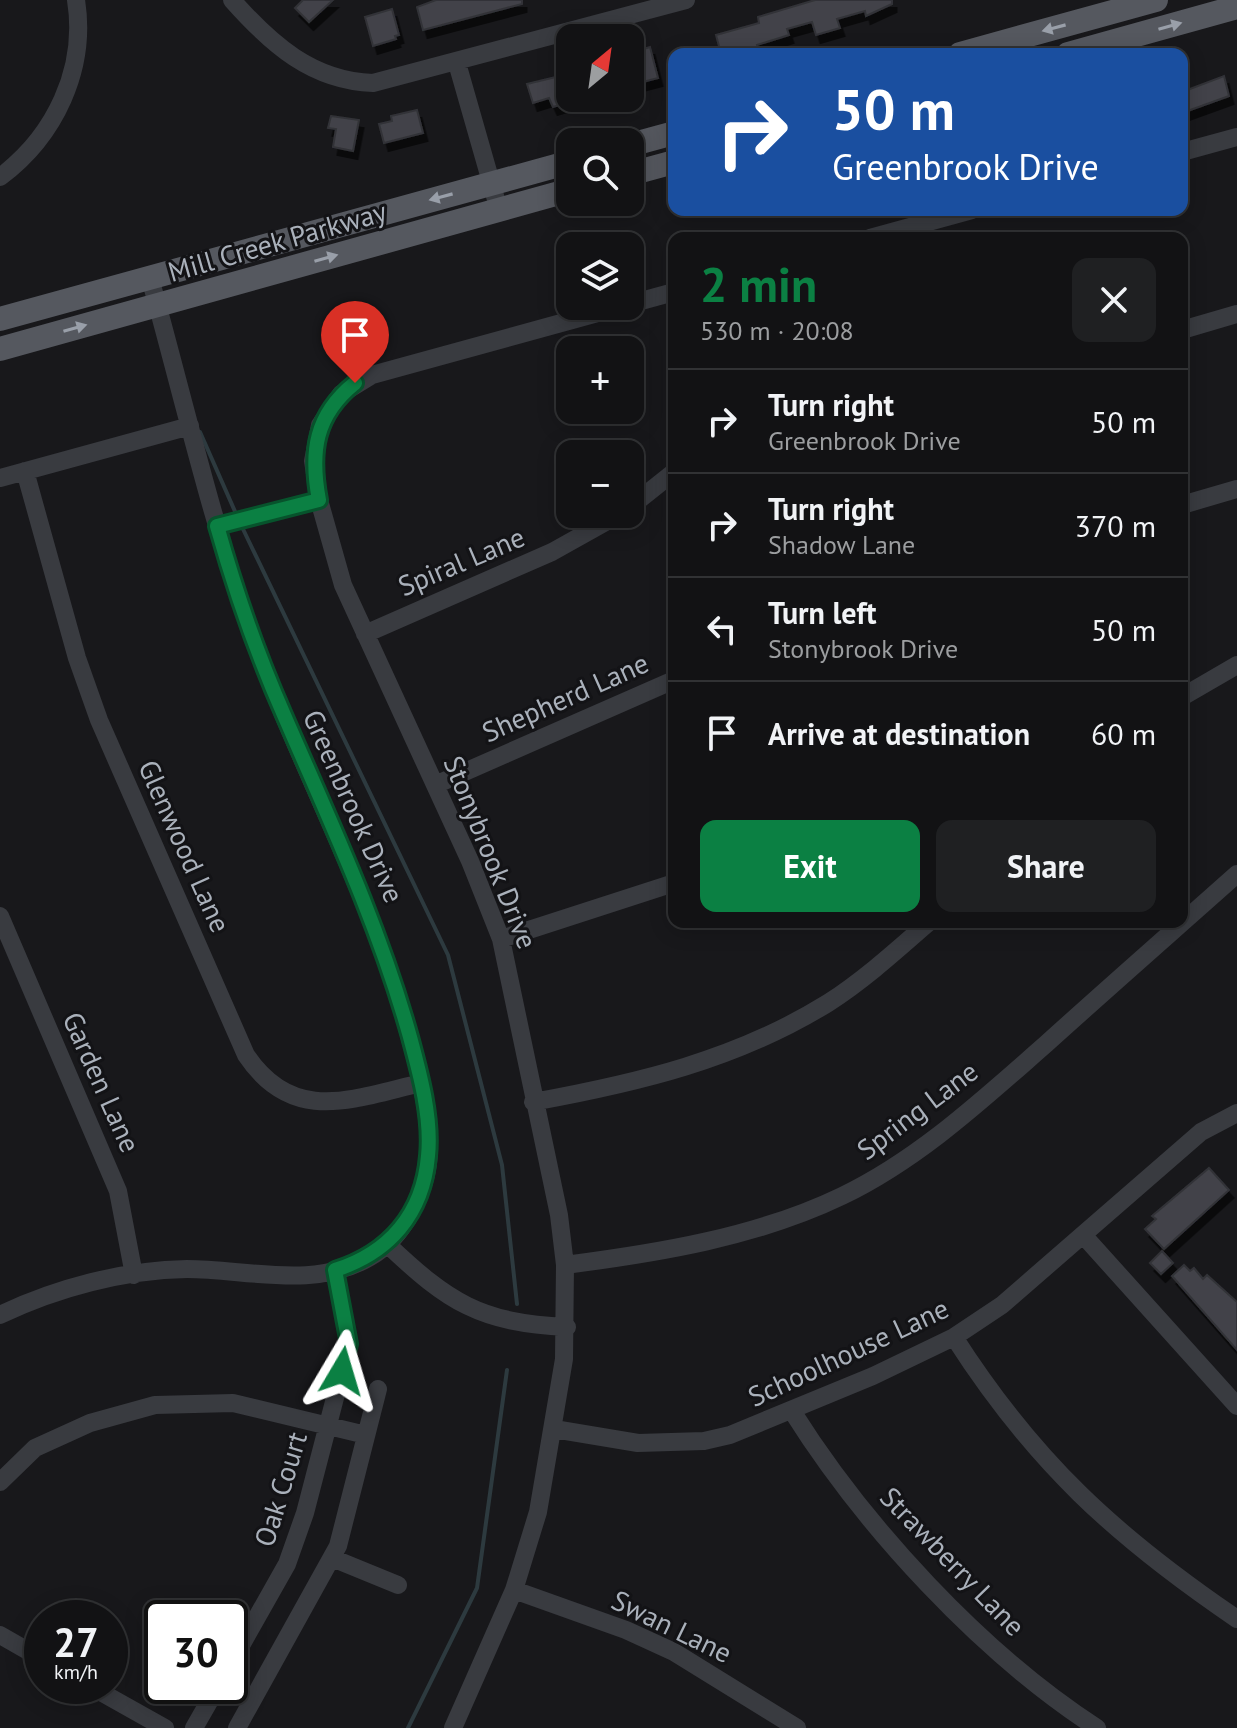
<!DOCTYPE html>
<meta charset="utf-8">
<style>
body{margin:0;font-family:"PT Sans",sans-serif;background:#1f2022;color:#f1f3f6;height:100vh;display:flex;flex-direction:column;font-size:30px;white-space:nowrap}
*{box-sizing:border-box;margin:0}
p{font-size:26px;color:#9c9ea0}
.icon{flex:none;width:44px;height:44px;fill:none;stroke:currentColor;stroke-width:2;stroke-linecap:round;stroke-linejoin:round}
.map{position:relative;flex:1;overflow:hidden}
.drawer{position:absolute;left:668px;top:232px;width:520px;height:696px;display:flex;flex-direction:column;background:#121214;border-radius:16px;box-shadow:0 4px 20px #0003,0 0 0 2px #313234}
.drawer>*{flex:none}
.guide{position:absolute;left:668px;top:48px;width:520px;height:168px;border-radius:16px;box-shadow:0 4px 20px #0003,0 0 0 2px #313234;background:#1a4fa0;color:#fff;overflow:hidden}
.needle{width:52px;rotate:29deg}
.fabs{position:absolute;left:556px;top:24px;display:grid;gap:16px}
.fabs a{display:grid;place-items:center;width:88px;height:88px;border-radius:16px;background:#121214;box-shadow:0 4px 20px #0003,0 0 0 2px #313234;font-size:40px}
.speed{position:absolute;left:24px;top:1600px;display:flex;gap:16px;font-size:40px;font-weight:700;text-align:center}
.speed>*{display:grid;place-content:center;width:104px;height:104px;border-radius:50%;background:#121214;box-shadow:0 4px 20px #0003,0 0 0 2px #313234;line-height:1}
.speed small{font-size:20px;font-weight:400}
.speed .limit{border:4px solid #111;border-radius:12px;background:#fff;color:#111}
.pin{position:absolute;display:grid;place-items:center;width:68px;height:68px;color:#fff;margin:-82px -34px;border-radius:50% 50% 50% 0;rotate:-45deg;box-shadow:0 0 8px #0007}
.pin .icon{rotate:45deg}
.me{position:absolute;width:88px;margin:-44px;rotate:7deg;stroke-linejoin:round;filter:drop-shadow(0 0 6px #0008)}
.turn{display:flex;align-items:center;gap:28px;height:168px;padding:0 32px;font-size:36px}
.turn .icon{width:104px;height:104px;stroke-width:2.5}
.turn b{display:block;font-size:56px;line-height:68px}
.round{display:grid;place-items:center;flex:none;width:84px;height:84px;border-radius:16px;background:#1f2022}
.head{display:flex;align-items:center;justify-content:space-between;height:136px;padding:0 32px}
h1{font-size:48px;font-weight:800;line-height:60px;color:#0b8043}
.cta{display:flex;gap:16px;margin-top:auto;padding:16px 32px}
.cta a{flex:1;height:92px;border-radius:16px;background:#0b8043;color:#fff;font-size:32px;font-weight:800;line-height:92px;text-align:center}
.cta a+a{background:#1f2022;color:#f1f3f6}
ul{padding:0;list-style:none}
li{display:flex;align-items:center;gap:24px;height:104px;padding:0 32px;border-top:2px solid #313234}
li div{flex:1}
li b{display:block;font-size:30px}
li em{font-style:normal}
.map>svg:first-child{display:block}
</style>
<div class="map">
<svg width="1237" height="1728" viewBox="0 0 1237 1728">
<defs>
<filter id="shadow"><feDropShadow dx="4.5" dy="8" stdDeviation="0" flood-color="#0009"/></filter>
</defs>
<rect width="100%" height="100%" fill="#18181b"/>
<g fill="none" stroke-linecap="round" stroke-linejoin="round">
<path stroke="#2d3a3f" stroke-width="4" d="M200 432 237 516
M242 527 448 955 502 1165 517 1304
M408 1728 477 1588 507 1370"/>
</g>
<path fill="#424348" stroke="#323337" stroke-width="2" filter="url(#shadow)" d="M303 0H333L309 22 295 8Z
M436 0H522V4L423 30 417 7Z
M815 0H892V4L866 16 865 11 837 19 840 28 816 35 812 22 787 29 789 35 757 45 759 52 751 54H721L716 35 759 23 758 17Z
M392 9 399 35 395 36 396 39 373 46 365 17Z
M650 47 658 78 639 83 637 76 630 78V53Z
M564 75 572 101 553 107 549 98 533 103 527 84Z
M1224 76 1229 96 1182 113V92Z
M417 110 423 133 384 143 379 124 392 121 391 116Z
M331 116 359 120 353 151 333 147 336 129 328 128Z
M1209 1168 1229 1190 1164 1249 1145 1229 1156 1219 1152 1216Z
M1162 1251 1173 1263 1161 1274 1150 1263Z
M1184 1265 1190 1271 1194 1268 1203 1279 1207 1275 1237 1302V1350L1172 1276Z"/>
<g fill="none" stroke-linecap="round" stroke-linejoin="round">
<path stroke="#393b40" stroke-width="18" d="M232 0C271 44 312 81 373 83L686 0
M457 63 499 210
M1182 152 1237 137
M0 177C55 136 87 69 76 0
M870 238 972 210
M630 304 674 292
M1182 330 1237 314
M25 471 77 658 99 720 246 1055C293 1125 352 1099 421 1083
M0 478 190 426
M1182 505 1237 489
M630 507 674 472
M217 526 319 500
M365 634 552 552 620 514
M1182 697 1237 665
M435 785 674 680
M0 916 118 1191 134 1275
M501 939 674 883
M533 1102C637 1083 736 1060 828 1003 864 980 897 950 929 922
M1084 1236 1237 1406
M387 1244C448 1302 480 1323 567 1327
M565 1265C658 1253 757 1237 842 1196 919 1159 982 1100 1046 1044 1109 987 1173 931 1237 874
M0 1315C56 1288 124 1270 187 1269 246 1269 315 1290 370 1257 405 1237 429 1188 429 1148 429 1108 418 1067 407 1028 370 892 300 769 252 636 211 519 183 397 150 278
M954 1337C1034 1462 1115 1536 1237 1619
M792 1411C865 1527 981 1653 1097 1728
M554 1429 638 1443 704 1441 730 1435 873 1376 954 1337 1002 1305 1201 1132 1237 1113
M0 1482 35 1448 90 1423 155 1405 233 1403 366 1435
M332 1558 398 1585
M514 1590 626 1630 674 1652 797 1728
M0 1635 42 1659
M230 1665 287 1564 305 1513 349 1344 335 1270
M90 1686 165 1728
M194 1728 218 1686
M237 1728 338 1546 378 1389
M453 1728 514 1590 538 1512 564 1359 565 1265 559 1215 501 939 470 861 343 585 319 500 313 461 320 425 341 394 372 375 623 306"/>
<path stroke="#55585f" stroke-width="24" d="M960 54 1156 0
M1068 54 1237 7
M630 145 674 133
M630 174 674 162
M0 319 570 162
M0 349 570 190"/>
</g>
<defs><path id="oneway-solid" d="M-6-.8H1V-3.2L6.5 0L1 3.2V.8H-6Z" transform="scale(2)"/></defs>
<g fill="#999fa9">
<use href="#oneway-solid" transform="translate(1170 26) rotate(-16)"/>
<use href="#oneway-solid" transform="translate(1054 28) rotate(165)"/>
<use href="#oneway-solid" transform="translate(441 197) rotate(165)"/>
<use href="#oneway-solid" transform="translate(326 258) rotate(-16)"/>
<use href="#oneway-solid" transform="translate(75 328) rotate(-16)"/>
</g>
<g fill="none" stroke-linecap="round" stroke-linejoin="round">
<defs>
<path id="route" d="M342 1371 349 1344 335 1270C389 1253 423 1214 428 1156 432 1118 420 1074 410 1037 379 925 330 821 284 715 257 654 235 590 217 526L319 500C310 452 315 415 355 383"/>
</defs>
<use href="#route" stroke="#07532c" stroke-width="20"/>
<use href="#route" stroke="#0b8043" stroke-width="14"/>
</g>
<g text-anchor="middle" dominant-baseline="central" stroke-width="6" stroke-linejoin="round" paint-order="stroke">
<g font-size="28" fill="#aab1bb" stroke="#131316">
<text transform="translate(277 241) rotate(-16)">Mill Creek Parkway</text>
<text transform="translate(461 561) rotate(-23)">Spiral Lane</text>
<text transform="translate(565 697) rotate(-24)">Shepherd Lane</text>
<text transform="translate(354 806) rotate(66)">Greenbrook Drive</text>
<text transform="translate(185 846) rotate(66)">Glenwood Lane</text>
<text transform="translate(491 852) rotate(68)">Stonybrook Drive</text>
<text transform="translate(102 1082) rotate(66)">Garden Lane</text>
<text transform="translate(917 1110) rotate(-37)">Spring Lane</text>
<text transform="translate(848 1352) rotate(-25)">Schoolhouse Lane</text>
<text transform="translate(280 1489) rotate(-73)">Oak Court</text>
<text transform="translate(953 1561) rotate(46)">Strawberry Lane</text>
<text transform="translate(672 1626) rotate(26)">Swan Lane</text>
</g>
</g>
</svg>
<div class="fabs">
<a><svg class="needle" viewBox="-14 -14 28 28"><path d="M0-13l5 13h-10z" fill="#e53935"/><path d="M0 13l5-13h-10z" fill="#9c9ea0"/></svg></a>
<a><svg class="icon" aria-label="search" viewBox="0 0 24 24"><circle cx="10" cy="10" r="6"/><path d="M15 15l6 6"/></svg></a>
<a><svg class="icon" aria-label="layers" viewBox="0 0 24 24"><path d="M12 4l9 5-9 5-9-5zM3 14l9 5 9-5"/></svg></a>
<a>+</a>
<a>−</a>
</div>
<div class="speed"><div>27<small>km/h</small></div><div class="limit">30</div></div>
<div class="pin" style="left:355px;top:383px;background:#d93025"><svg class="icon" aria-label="arrive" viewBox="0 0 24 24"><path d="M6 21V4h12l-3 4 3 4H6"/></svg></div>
<svg class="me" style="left:342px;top:1371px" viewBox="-20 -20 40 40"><path d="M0-17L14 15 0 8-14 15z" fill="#0b8043" stroke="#fff" stroke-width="4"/></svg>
<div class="guide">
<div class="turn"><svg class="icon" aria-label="right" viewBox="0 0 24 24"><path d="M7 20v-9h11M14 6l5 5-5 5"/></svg><div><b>50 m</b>Greenbrook Drive</div></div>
</div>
<section class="drawer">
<div class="head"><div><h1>2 min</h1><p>530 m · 20:08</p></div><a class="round"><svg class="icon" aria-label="close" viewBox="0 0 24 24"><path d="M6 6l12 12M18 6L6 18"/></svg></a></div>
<ul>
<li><svg class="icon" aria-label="right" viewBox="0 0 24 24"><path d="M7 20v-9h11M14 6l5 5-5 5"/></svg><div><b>Turn right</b><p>Greenbrook Drive</p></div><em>50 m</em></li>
<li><svg class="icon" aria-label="right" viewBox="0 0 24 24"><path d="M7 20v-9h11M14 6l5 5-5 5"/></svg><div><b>Turn right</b><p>Shadow Lane</p></div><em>370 m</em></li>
<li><svg class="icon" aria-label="left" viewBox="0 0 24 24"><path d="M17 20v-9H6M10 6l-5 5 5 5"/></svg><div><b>Turn left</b><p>Stonybrook Drive</p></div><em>50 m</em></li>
<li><svg class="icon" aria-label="arrive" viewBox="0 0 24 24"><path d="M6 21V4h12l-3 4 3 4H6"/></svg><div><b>Arrive at destination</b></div><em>60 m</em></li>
</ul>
<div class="cta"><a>Exit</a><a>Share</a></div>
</section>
</div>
